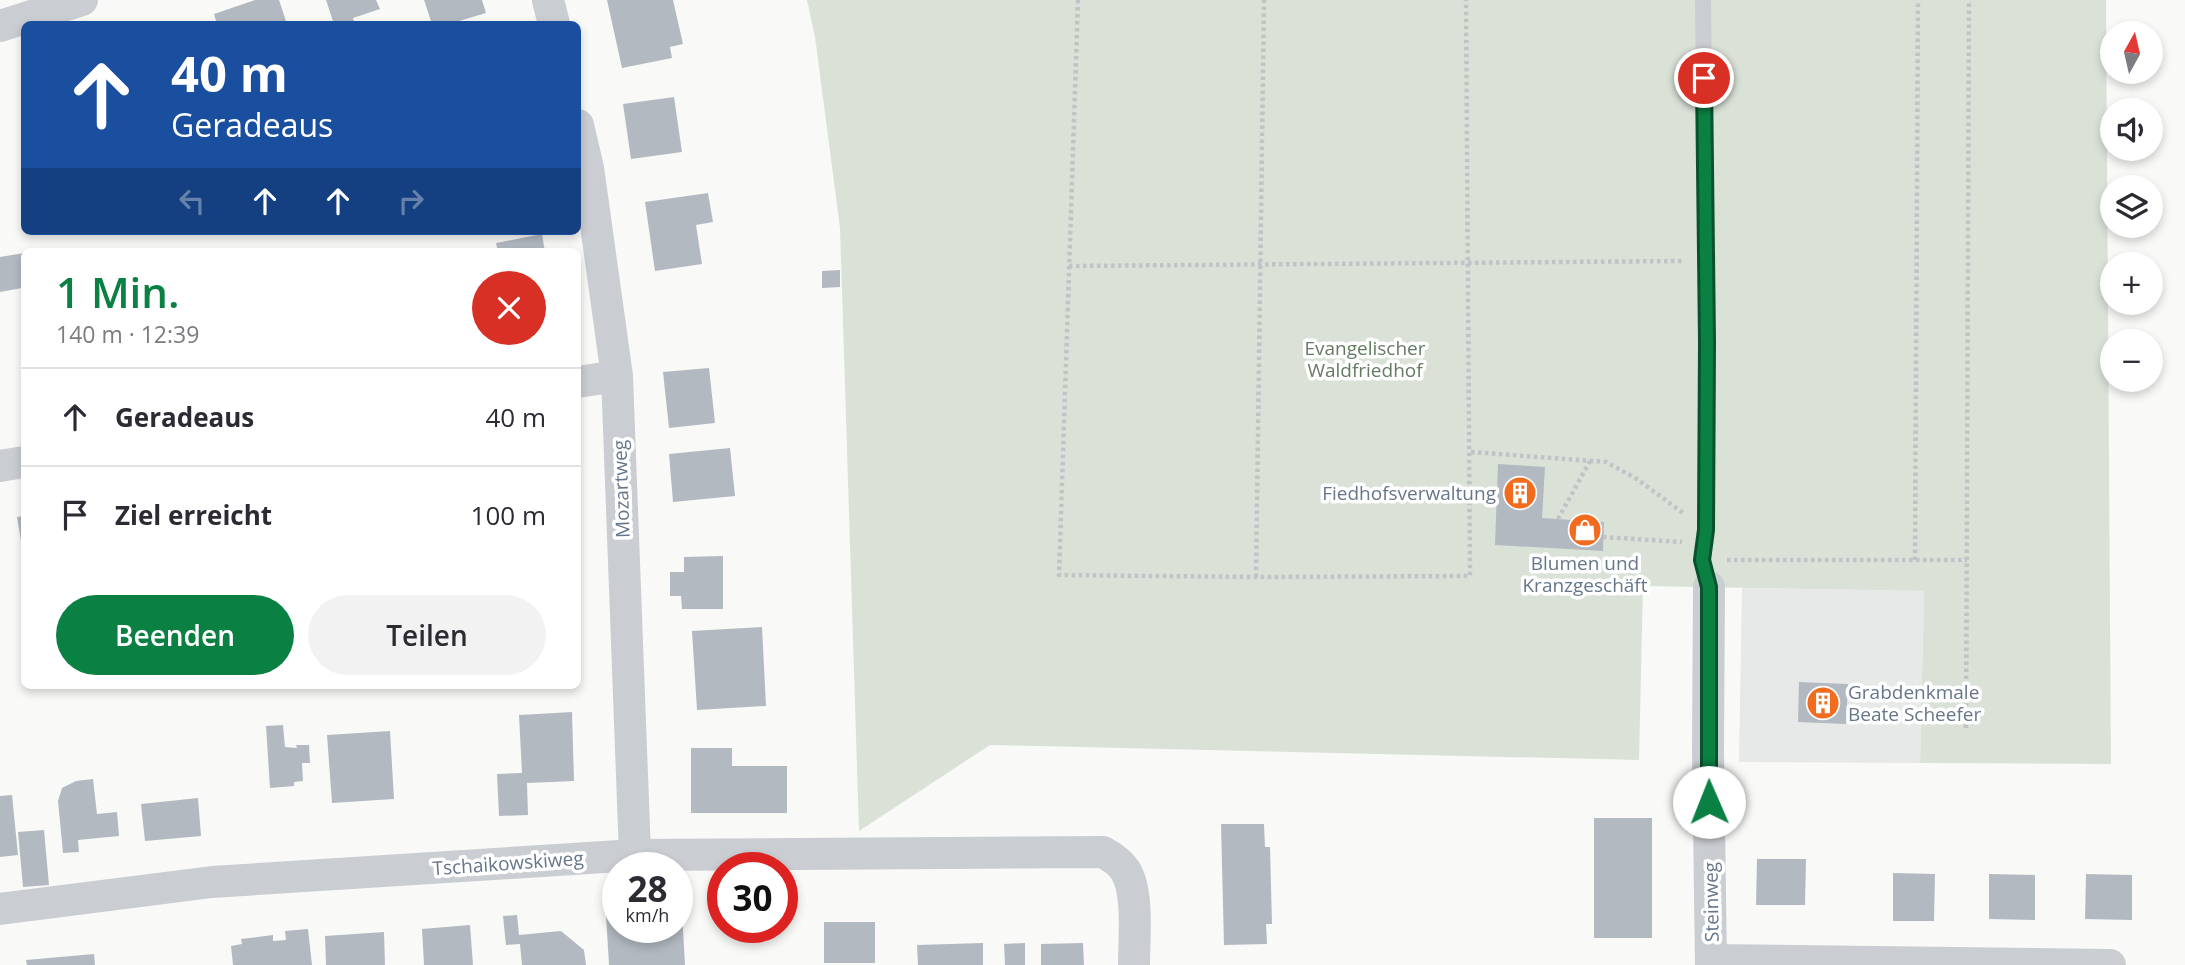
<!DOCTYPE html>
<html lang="de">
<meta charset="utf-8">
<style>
body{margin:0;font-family:"Open Sans",sans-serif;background:#f2f2f3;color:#2b2b33;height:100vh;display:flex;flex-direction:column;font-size:26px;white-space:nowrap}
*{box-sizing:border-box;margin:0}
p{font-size:23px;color:#7c7c81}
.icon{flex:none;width:38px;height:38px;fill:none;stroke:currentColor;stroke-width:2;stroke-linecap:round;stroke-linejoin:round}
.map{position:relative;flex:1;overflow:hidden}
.side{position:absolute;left:21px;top:248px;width:560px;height:441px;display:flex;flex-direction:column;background:#fff;border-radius:10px;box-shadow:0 4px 10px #0003}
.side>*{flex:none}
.guide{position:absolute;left:21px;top:21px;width:560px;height:214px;border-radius:10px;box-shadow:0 4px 10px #0003;background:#1a4fa0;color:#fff;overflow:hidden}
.needle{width:46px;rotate:8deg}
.controls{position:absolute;left:2100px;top:21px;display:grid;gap:14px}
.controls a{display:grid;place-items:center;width:63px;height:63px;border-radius:50%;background:#fff;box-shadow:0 4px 10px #0003;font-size:35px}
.speed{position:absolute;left:602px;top:852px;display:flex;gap:14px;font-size:35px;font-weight:700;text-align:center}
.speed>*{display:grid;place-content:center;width:91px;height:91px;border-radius:50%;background:#fff;box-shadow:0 4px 10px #0003;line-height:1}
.speed small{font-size:18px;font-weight:400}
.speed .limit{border:10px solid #d22;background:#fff;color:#111}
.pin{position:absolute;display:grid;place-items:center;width:60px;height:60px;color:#fff;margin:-30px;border:4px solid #fff;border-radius:50%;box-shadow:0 2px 7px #0007}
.me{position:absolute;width:77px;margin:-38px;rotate:359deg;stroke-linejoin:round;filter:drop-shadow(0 0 5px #0008)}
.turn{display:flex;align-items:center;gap:24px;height:147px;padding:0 35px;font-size:32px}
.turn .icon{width:91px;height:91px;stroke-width:2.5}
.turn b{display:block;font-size:49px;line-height:60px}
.lanes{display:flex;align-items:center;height:66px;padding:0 35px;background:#0003;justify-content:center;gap:35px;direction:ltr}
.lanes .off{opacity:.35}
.round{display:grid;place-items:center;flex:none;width:74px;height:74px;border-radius:37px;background:#f2f2f3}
.head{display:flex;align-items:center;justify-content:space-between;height:119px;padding:0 35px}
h1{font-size:42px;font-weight:600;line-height:52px;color:#0b8043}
.action{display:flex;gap:14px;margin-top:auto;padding:14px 35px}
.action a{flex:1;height:80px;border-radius:42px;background:#0b8043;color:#fff;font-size:28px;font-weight:600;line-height:80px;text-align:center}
.action a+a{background:#f2f2f3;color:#2b2b33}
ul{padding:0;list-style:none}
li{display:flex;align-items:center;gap:21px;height:98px;padding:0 35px;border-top:2px solid #e1e1e2}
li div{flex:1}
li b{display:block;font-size:26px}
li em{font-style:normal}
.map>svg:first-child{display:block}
</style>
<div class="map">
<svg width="2185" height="965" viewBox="0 0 2185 965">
<rect width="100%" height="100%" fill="#f9faf7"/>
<path fill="#e7e9e8" d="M1742 588 1924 591 1920 763 1739 762Z"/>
<path fill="#dae2d8" d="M807 0H2106L2111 764 1920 763 1924 591 1643 586 1639 760 990 745 859 831 840 228 815 37Z"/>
<path fill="#b2b9c1" d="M255 0H279L287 24H217L214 14Z
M326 0H376L380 9 353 18 355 24H334Z
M424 0H482L486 13 449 24H432Z
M607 0H673L683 44 670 47 672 58 622 68Z
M674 97 682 152 631 159 623 104Z
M708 193 713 222 696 225 702 264 655 271 645 202Z
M542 234 545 252H498L496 243Z
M24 253V297L22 288 0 292V257Z
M840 270V287L822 288V271Z
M709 368 715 423 669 428 663 372Z
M730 448 735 496 673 502 669 454Z
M1498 464 1545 467 1542 518 1604 522 1603 551 1495 545Z
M24 516V552H23L17 517Z
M723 556V609H682L681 596H670V572H684V557Z
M762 627 766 706 697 710 692 631Z
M1799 682 1848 684 1846 724 1798 722Z
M572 712 574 781 527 783 528 815 499 816 497 774 522 773 519 715Z
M283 725 285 747 297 748 296 745H309L310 763H302L303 781 294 782V786L270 788 266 726Z
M390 731 394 799 332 803 327 735Z
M691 748H732V766H787V813H691Z
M93 779 97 814 117 812 119 836 78 840 79 852 63 853 58 801 62 788 76 781Z
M12 795 18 855 0 857V796Z
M198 798 201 836 145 841 141 804Z
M1594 818H1652V938H1594Z
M1221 824H1264L1265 847H1270L1272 924H1266L1267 944 1224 945Z
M44 830 49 885 23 887 18 832Z
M1757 859H1806L1805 905H1756Z
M1893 873 1935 874 1934 921H1893Z
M1989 874 2035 875V920L1989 919Z
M2086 874 2132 875V920L2085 919Z
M677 911H682L685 965H609L606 915 618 914V928H677Z
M517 915 519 935 561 931 584 950 586 965H522L520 944 506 945 503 916Z
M824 922H875V963H824Z
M470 925 473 965H424L422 929Z
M308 929 312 965H233L231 946 242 944 241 939 273 935V941L286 940 285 931Z
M384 932 385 965H326L325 936Z
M983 943V965H918L917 945Z
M1025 943V965H1005L1004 944Z
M1083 943 1084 965H1041V944Z
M94 954 95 965H27L26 960Z"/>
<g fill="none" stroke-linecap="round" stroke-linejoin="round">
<path stroke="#c1c3c6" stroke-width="4.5" stroke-dasharray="3.5 3.5" stroke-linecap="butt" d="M1078 0 1059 575 1256 577 1470 576 1466 0
M1069 266 1684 261
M1471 452 1606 462 1637 479 1683 513
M1558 519 1590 461
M1603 537 1682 542
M1727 560H1967
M1915 560 1918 0
M1256 577 1264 0
M1966 728 1969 0"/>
<path stroke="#cacdd1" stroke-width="16" d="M1703 0 1707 342 1706 530 1702 560 1709 587"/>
<path stroke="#cacdd1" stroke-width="32" d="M548 0 554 24
M0 26 82 0
M578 125 588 168 617 376 635 855
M578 382 617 376
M0 466 24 462
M1709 587 1708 750 1711 965
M0 909 212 882 635 855 1103 852C1112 857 1120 862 1125 870 1139 891 1134 939 1134 965
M1712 960 2110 965"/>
</g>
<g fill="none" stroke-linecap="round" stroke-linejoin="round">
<defs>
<path id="route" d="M1704 78 1707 342 1706 530 1702 560 1709 587V802"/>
</defs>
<use href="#route" stroke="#07532c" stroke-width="18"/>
<use href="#route" stroke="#0b8043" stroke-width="12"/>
</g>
<defs>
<symbol id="building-disc" viewBox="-11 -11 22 22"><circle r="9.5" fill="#f26c1f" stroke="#fff"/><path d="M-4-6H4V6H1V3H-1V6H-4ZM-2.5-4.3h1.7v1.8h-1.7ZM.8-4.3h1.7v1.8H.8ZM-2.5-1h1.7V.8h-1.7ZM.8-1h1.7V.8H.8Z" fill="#fff"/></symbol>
<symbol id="shop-disc" viewBox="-11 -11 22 22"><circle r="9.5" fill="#f26c1f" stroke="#fff"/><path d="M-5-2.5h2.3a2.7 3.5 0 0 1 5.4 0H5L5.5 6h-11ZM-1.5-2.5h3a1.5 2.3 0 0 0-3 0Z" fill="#fff"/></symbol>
</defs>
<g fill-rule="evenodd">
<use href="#building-disc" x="1501" y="474" width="38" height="38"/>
<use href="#shop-disc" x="1566" y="511" width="38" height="38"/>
<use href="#building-disc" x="1804" y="684" width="38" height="38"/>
</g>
<g text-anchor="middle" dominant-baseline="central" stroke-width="7" stroke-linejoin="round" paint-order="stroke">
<g font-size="19" fill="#647b62" stroke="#fff">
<text x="1365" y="348">Evangelischer<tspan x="1365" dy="22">Waldfriedhof</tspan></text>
</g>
<g font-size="19" fill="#66768b" stroke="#fff">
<text transform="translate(621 489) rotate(-92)">Mozartweg</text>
<text transform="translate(508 863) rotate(-4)">Tschaikowskiweg</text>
<text transform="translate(1711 902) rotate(-91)">Steinweg</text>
</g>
<g font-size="19" fill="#66768b" stroke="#fff" text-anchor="end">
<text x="1496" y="493">Fiedhofsverwaltung</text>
<text x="1585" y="563" text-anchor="middle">Blumen und<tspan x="1585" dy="22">Kranzgeschäft</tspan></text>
<text x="1848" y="692" text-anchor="start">Grabdenkmale<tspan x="1848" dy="22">Beate Scheefer</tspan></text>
</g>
</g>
</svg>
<div class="controls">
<a><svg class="needle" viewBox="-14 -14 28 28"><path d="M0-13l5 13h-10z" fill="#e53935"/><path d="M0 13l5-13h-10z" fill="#7c7c81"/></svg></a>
<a><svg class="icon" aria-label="sound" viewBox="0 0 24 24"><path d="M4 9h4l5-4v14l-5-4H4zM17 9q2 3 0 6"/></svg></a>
<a><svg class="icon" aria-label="layers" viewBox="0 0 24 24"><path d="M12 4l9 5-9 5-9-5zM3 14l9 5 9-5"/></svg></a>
<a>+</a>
<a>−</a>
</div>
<div class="speed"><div>28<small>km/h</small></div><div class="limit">30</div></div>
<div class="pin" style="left:1704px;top:78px;background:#d93025"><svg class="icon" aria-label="arrive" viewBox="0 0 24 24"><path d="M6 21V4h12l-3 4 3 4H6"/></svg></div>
<svg class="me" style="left:1709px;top:802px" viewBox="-20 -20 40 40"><circle r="19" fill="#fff"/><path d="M0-13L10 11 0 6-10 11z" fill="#0b8043"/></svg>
<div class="guide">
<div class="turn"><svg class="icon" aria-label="ahead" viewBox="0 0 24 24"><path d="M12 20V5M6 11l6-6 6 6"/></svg><div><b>40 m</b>Geradeaus</div></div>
<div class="lanes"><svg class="icon off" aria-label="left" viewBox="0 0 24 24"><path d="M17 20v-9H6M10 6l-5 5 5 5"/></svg><svg class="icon" aria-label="ahead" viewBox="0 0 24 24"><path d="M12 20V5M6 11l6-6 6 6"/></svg><svg class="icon" aria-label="ahead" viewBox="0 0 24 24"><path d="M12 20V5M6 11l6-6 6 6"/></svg><svg class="icon off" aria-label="right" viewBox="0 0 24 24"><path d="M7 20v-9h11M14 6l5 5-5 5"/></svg></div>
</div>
<section class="side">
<div class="head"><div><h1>1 Min.</h1><p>140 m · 12:39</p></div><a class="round" style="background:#d93025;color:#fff"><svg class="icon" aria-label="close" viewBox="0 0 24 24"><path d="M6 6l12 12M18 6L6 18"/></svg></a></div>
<ul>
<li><svg class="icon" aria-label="ahead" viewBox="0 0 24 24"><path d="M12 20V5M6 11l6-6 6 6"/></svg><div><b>Geradeaus</b></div><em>40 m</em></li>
<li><svg class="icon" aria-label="arrive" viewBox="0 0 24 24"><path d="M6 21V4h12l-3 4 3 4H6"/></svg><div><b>Ziel erreicht</b></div><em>100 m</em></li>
</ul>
<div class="action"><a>Beenden</a><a>Teilen</a></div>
</section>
</div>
